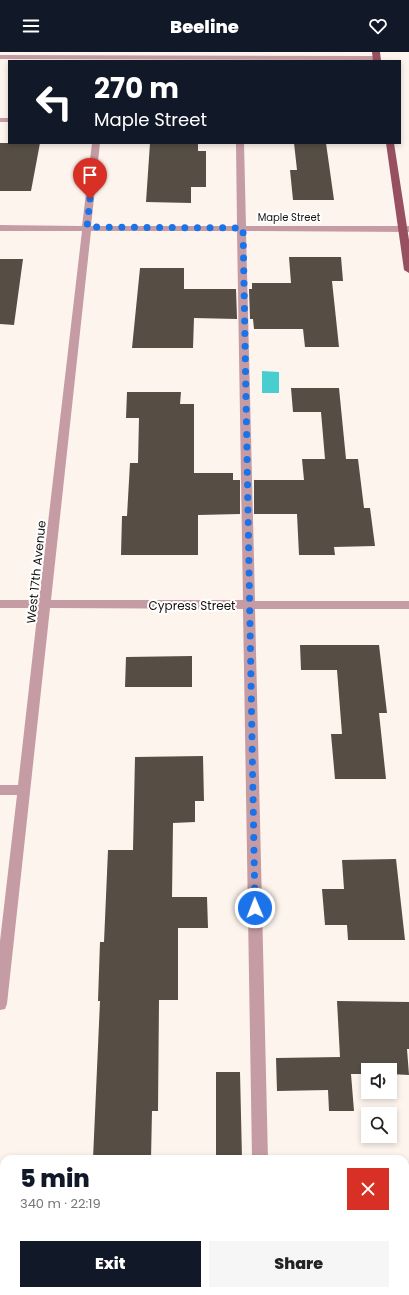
<!DOCTYPE html>
<meta charset="utf-8">
<style>
body{margin:0;font-family:Poppins,sans-serif;background:#f6f6f6;color:#222;height:100vh;display:flex;flex-direction:column;font-size:15px;white-space:nowrap}
*{box-sizing:border-box;margin:0}
p{font-size:13px;color:#767676}
.icon{flex:none;width:22px;height:22px;fill:none;stroke:currentColor;stroke-width:2;stroke-linecap:round;stroke-linejoin:round}
.map{position:relative;flex:1;overflow:hidden}
.details{position:absolute;left:0px;top:1103px;width:409px;height:140px;display:flex;flex-direction:column;background:#fff;border-radius:12px 12px 0 0;box-shadow:0 2px 6px #0003}
.details>*{flex:none}
.guide{position:absolute;left:8px;top:8px;width:393px;height:84px;border-radius:0px;box-shadow:0 2px 6px #0003;background:#111827;color:#fff;overflow:hidden}
.controls{position:absolute;left:361px;top:1011px;display:grid;gap:8px}
.controls a{display:grid;place-items:center;width:36px;height:36px;border-radius:0px;background:#fff;box-shadow:0 2px 6px #0003;font-size:20px}
.pin{position:absolute;display:grid;place-items:center;width:34px;height:34px;color:#fff;margin:-41px -17px;border-radius:50% 50% 50% 0;rotate:-45deg;box-shadow:0 0 4px #0007}
.pin .icon{rotate:45deg}
.me{position:absolute;width:44px;margin:-22px;rotate:359deg;stroke-linejoin:round;filter:drop-shadow(0 0 3px #0008)}
.turn{display:flex;align-items:center;gap:14px;height:84px;padding:0 20px;font-size:18px}
.turn .icon{width:52px;height:52px;stroke-width:2.5}
.turn b{display:block;font-size:28px;line-height:34px}
.round{display:grid;place-items:center;flex:none;width:42px;height:42px;border-radius:0px;background:#f6f6f6}
.headline{display:flex;align-items:center;justify-content:space-between;height:68px;padding:0 20px}
h1{font-size:24px;font-weight:800;line-height:30px;color:#111827}
.cta{display:flex;gap:8px;margin-top:auto;padding:8px 20px}
.cta a{flex:1;height:46px;border-radius:0px;background:#111827;color:#fff;font-size:16px;font-weight:800;line-height:46px;text-align:center}
.cta a+a{background:#f6f6f6;color:#222}
header{display:flex;justify-content:space-between;align-items:center;height:52px;padding:0 20px;background:#111827;color:#fff;font-size:18px;font-weight:800}
.map>svg:first-child{display:block}
</style>
<header><svg class="icon" aria-label="menu" viewBox="0 0 24 24"><path d="M4 6h16M4 12h16M4 18h16"/></svg>Beeline<svg class="icon" aria-label="heart" viewBox="0 0 24 24"><path d="M12 20l-8-8c-3-5 5-10 8-4 3-6 11-1 8 4z"/></svg></header>
<div class="map">
<svg width="409" height="1243" viewBox="0 0 409 1243">
<rect width="100%" height="100%" fill="#fef4ee"/>
<path fill="#49ced0" d="M262 319 279 320V341H262Z"/>
<path fill="#564e45" d="M0 91H40L31 139H0Z
M150 91H198V99H206V135H191V151L146 150Z
M294 91H326L334 148H293L290 118H297Z
M289 205H341L343 229H332L339 295H305L303 277H254L253 267H250L249 237H252V231H291Z
M0 207H23L14 273 0 272Z
M140 216H184V237H236L237 267 194 266 193 296H132Z
M291 336H339L346 407H358L364 456H370L375 494 334 495 335 503H299L297 462H254V428H304L302 407H325L321 360H293Z
M127 340H181L180 352H194V421H233V428H240V462L198 463V503H121L122 464H127L130 411H138L139 366H126Z
M300 593H379L387 661H379L386 727H335L331 682H342L337 618H301Z
M192 604V635H125L126 605Z
M203 704 204 749H195V770L173 771 172 845H207L208 876H178V948H159L158 1059H152L151 1107H93L100 949H98L100 890H104L108 798H133L135 705Z
M396 807 405 888H348L347 873H325L322 837H344L342 808Z
M337 949 409 950V997H407L409 1023 390 1022V1018H368V1022H351L354 1059H329L328 1038 277 1039 276 1006 340 1005Z
M216 1020H240L242 1107H216Z"/>
<g fill="none" stroke-linecap="round" stroke-linejoin="round">
<path fill="#c69ca4" fill-rule="evenodd" d="M0 3 377 4 381 6 377 8 0 7Z
M0 66H9V70H0Z
M92 91H100L91 174H237L236 91H244L246 174H409V180L246 179 255 549H409V557H255L268 1107H252L243 557 50 556 7 952 5 957 0 958V889L17 743H0V733H18L38 556H0V548H39L82 179H0V173L82 174ZM91 179H237L243 548H51Z
M254 1239H270V1243H254Z"/>
<path fill="#975060" fill-rule="evenodd" d="M372 0H380L381 9H373Z
M386 91H394L409 188V221L404 218Z"/>
</g>
<g fill="none" stroke-linecap="round" stroke-linejoin="round">
<path stroke="#1a73e8" stroke-width="7" stroke-dasharray="0 12.6" d="M90 147 87 175 243 176 255 856"/>
</g>
<g text-anchor="middle" dominant-baseline="central" stroke-width="4" stroke-linejoin="round" paint-order="stroke">
<g font-size="10" fill="#16120f" stroke="#fff">
<text x="289" y="165">Maple Street</text>
</g>
<g font-size="12" fill="#16120f" stroke="#fff">
<text transform="translate(36 520) rotate(-84)">West 17th Avenue</text>
<text x="192" y="553">Cypress Street</text>
</g>
</g>
</svg>
<div class="controls">
<a><svg class="icon" aria-label="sound" viewBox="0 0 24 24"><path d="M4 9h4l5-4v14l-5-4H4zM17 9q2 3 0 6"/></svg></a>
<a><svg class="icon" aria-label="search" viewBox="0 0 24 24"><circle cx="10" cy="10" r="6"/><path d="M15 15l6 6"/></svg></a>
</div>
<div class="pin" style="left:90px;top:147px;background:#d93025"><svg class="icon" aria-label="arrive" viewBox="0 0 24 24"><path d="M6 21V4h12l-3 4 3 4H6"/></svg></div>
<svg class="me" style="left:255px;top:856px" viewBox="-20 -20 40 40"><circle r="17" fill="#1a73e8" stroke="#fff" stroke-width="3"/><path d="M0-11L8 9 0 5-8 9z" fill="#fff"/></svg>
<div class="guide">
<div class="turn"><svg class="icon" aria-label="left" viewBox="0 0 24 24"><path d="M17 20v-9H6M10 6l-5 5 5 5"/></svg><div><b>270 m</b>Maple Street</div></div>
</div>
<section class="details">
<div class="headline"><div><h1>5 min</h1><p>340 m · 22:19</p></div><a class="round" style="background:#d93025;color:#fff"><svg class="icon" aria-label="close" viewBox="0 0 24 24"><path d="M6 6l12 12M18 6L6 18"/></svg></a></div>
<div class="cta"><a>Exit</a><a>Share</a></div>
</section>
</div>
